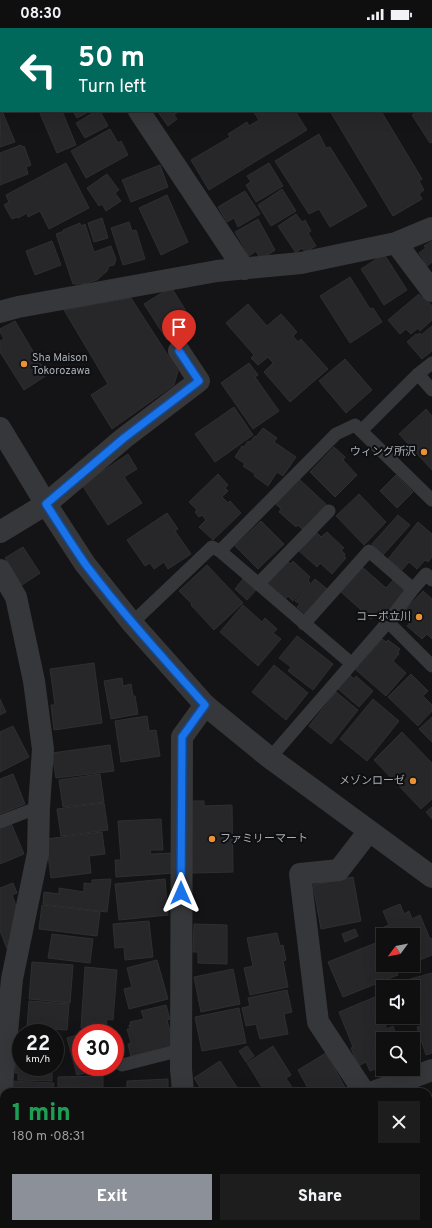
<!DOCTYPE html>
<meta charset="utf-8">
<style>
body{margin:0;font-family:Overpass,"Noto Sans JP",sans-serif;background:#1d1d1e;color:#f1f3f6;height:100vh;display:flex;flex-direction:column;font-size:15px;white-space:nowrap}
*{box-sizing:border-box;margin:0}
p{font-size:13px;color:#9b9c9f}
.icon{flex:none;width:22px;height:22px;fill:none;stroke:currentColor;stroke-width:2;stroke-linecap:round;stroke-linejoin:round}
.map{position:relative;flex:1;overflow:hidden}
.drawer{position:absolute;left:0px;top:1060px;width:432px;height:140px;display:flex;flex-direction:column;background:#0f0f10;border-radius:12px 12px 0 0;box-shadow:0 4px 16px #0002,0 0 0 1px #2f2f30}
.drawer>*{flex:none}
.guide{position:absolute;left:0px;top:0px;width:432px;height:84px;box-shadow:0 4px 16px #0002,0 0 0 1px #2f2f30;background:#00695c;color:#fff;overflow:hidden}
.needle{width:26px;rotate:238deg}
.buttons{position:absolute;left:376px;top:900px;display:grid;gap:8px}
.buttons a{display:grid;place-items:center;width:44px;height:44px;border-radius:0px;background:#0f0f10;box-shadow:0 4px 16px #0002,0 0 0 1px #2f2f30;font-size:20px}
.speed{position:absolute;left:12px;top:996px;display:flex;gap:8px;font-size:20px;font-weight:700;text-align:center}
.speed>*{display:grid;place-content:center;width:52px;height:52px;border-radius:50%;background:#0f0f10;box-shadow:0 4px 16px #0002,0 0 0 1px #2f2f30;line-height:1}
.speed small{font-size:10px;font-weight:400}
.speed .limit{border:6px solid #d22;background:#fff;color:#111}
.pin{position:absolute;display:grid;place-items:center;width:34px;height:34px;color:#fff;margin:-41px -17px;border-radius:50% 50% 50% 0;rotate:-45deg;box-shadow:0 0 4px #0007}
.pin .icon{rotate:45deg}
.me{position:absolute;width:44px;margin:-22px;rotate:0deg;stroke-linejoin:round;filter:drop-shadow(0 0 3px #0008)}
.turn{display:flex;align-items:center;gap:14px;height:84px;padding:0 12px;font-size:18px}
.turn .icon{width:52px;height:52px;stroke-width:2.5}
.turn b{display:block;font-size:28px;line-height:34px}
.round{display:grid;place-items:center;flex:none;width:42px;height:42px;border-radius:0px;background:#1d1d1e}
.overview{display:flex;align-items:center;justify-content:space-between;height:68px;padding:0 12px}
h1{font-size:24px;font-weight:800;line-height:30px;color:#1e9e55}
.action{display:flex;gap:8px;margin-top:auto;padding:8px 12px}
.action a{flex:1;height:46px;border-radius:0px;background:#8c9099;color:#fff;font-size:16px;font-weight:800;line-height:46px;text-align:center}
.action a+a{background:#1d1d1e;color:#f1f3f6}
.status{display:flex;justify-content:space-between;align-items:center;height:28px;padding:0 20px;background:#0f0f10;direction:ltr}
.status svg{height:11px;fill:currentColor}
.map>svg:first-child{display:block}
</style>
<div class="status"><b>08:30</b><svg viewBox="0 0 49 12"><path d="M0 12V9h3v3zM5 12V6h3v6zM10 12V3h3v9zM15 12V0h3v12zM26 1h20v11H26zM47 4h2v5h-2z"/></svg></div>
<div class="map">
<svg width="432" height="1200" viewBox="0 0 432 1200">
<rect width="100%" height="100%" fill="#141416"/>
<path fill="#202023" d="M184 1196H311L313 1200H178Z"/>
<path fill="#27272a" stroke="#2e2f32" d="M0 0H66V1H1V35L0 33Z
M146 0H177V1H147Z
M233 0H263V1H231Z
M287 0H323V1H287Z
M357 0H397L398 1H358Z
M429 0H432V15L431 14V1H427Z
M1 79V83H2L15 114 0 119Z
M431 79H432V114L430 115 412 87 418 83H431Z
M39 83H62L76 117 57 125Z
M73 83H90L77 90Z
M96 83H100L108 98 85 110 76 95Z
M159 83H179L174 87 177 91 168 98 158 84Z
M253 83H295L307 102 209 162 191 132 230 109 228 106 247 94 249 98 259 92Z
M330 83H381L422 151 419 153 424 162 419 166 422 171 393 188Z
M110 101 118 115 121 113 128 127 86 150 71 123Z
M319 106 326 120 330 119 367 178 330 199 319 181 309 186 275 133Z
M21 117 22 119 24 118 31 137 26 139 28 146 0 157V125Z
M66 135 89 180 49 201 40 183 28 189 27 185 18 190 17 189 12 191 4 177 9 174 6 167Z
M269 135 283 158 256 174 246 157 251 154 247 148Z
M160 137 168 159 131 174 122 152Z
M107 146 119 162 115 165 121 173 106 183 102 176 99 178 87 160Z
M282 161 296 183 271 198 258 177Z
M245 163 260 186 238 199 234 190 227 194 218 179Z
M167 167 188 214 161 227 139 180Z
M296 186 302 194 305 192 311 203 308 205 316 218 305 224 302 220 296 225 278 198Z
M102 190 108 210 94 214 88 195Z
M258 191 275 222 261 232 256 223 249 228 235 204Z
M129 194 132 203 136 202 145 231 123 237 111 200Z
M80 195 81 198 85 196 94 224 111 218 116 231 114 237 109 238 107 243 97 252 83 256H73L56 206 64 203 63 202Z
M52 213 61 237 35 247 26 223Z
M432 213V234L427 238 419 225 426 220 424 218Z
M384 226 407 262 384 277 361 241Z
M350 249 370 281 373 280 382 294 350 315 320 268Z
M171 259 194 296 167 312 144 276Z
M419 266 422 270 424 268 432 278V292L420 303 418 300 411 306 406 301 400 306 388 292Z
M131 270 178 343 174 357 112 401 91 367 108 356 64 282Z
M248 276 267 298 281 286 297 304 293 308 298 314 301 311 328 341 290 374 264 344 273 335 268 329 258 337 251 330 254 327 226 295Z
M15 293 47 347 24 362 0 324V313L4 311 0 304V301Z
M432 298V323L422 331 407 314 416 306 417 307 420 305 421 307Z
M345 331 372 362 346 385 319 353Z
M249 335 258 347 255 349 279 383 253 401 221 355Z
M234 379 253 407 215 434 195 406Z
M426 381 432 388V442L399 406Z
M263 400 277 410 274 414 296 429 283 448 277 444 268 458 254 448 255 446 243 438 245 436 235 429 242 418 244 419 248 413 250 414 255 408 256 409Z
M334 419 345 429 343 432 357 447 335 469 310 444Z
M128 426 137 441 124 449 142 475 108 497 82 457Z
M218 446 228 457 225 460 228 463 222 469 228 475 230 473 241 485 213 512 199 499 206 492 202 487 199 489 195 484 197 482 189 474Z
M396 447 413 464 397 480 380 463Z
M299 451 327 477 303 502 298 497 296 499 279 484 281 481 276 476Z
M359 466 386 494 364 517 336 488Z
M167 485 178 501 175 503 191 526 168 541 164 534 154 541 150 535 145 538 127 512Z
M398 487 410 497 383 527 372 516Z
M261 493 284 516 258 541 235 518Z
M418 494 432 506V529L428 534 425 532 417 541 409 534 402 542 388 531Z
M327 504 344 520 341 522 345 526 344 528 346 530 332 546 320 535 317 539 299 523 317 505 321 509Z
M23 519 40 545 22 557 5 530Z
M293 533 310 549 308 552 310 555 293 573 288 568 284 573 267 556 288 534 291 536Z
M207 537 243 575 214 602 191 577 192 576 179 563Z
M361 538 386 560 393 552 406 564 382 591 376 585 371 591 339 562Z
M243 551 256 562 247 572 235 561Z
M315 551 327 561 305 586 297 579 300 576 295 573Z
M423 563 432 571V611L427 606 422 611 407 598 411 593 402 585Z
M243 577 262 594 265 590 277 601 273 605 281 611 258 638 220 604Z
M297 608 333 636 313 662 288 643 291 639 279 630Z
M382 611 386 614 388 612 400 621 398 624 399 626 393 633 406 645 386 668 356 642Z
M94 635 102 695 54 702 51 677H55L50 641Z
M274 637 308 665 286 692 252 664Z
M349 646 354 651 356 648 373 663 359 679 337 660Z
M411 646 428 663 423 668 432 677V683L418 698 388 669Z
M122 650 123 658 131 656 133 668H135L138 686 111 691 104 653Z
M336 664 358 682 331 716 309 698Z
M0 671 6 684 0 687Z
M373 671 399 693 367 733 340 711Z
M147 688 149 703 156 702 160 728 121 734 115 693Z
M432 689V714L419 701Z
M13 698 29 729 0 744V704Z
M402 704 432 735V771L421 781 374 732Z
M110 717 114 743 56 750 52 725Z
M13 746 25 776 0 786V751Z
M100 746 104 774 63 779 59 752Z
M190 773H204V778L232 777 233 844 192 845Z
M104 775 108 802 61 808 57 781Z
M432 779V791L426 784Z
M161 791 163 822H150L151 826 174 825 175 845 116 849 115 832H121L118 793Z
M11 795 24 826 0 836V799Z
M102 804 105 826 89 828 91 845 51 850 46 811Z
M353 849 361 893 321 901 313 857Z
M111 851 107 884 43 876 44 864 59 866V860L84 864V855L92 856V852Z
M165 851 168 887 119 892 115 856Z
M13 855 17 865 12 867 19 886 8 923 0 903V860Z
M400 876 404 886 409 883 412 891 420 887 430 911 432 910V927L413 935V907H387L384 899 389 897 383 883Z
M42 877 100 884 97 908 39 901Z
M149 893 153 929 125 932 124 919 115 920 113 896Z
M194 896 227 897V936L198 935V924H193Z
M355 901 358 908 345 914 342 906Z
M277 905 280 918 283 917 286 932 283 933 288 959 250 967 244 940 253 938 247 910Z
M52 906 93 911 90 935 48 930Z
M383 912V937H394L398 947 343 969 328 934Z
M157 932 168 971 129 981 124 961 132 959 127 940Z
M32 934 73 937 70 975 29 971Z
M85 939 117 942 113 992 107 991 106 1002 81 1000Z
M233 941 240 976 201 984 194 949Z
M432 945V1025L426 1027 417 999 422 998 413 970V959H410L407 952Z
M287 962 292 984 284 986 288 1006 260 1011 256 996 246 998 242 980 250 978 248 970Z
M375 969 387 1001 393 998 398 1011H383V1038L370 1043 366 1034 358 1038 351 1020 353 1019 339 984Z
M29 973 69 976 67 1002 27 999Z
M166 977 170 991 167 992 174 1018 131 1029 128 1016 131 1015 127 1001H130L129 997H131L130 994 144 991 141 983Z
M239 980 246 1015 202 1023 195 989Z
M55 1005H57L56 1028H55Z
M81 1006V1039H109L77 1047 67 1010Z
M21 1015V1026H16L17 1017 21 1018Z
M247 1018 254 1028 246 1034 239 1023Z
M273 1018 291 1047 286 1050 295 1064H265L247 1035Z
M326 1025 347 1063 346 1064H310L298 1042Z
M16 1029H21V1039H52V1053L18 1052V1045H15Z
M220 1033 240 1064H203L194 1050Z
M103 1048V1064H58V1049Z
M168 1051V1064H127V1053Z
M11 1053 54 1055 53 1064H11Z
M428 1098 432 1105V1141L428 1144Z
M432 1148V1190L428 1184V1150Z
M6 1196H42V1200H6Z
M314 1196H336L330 1200H316Z
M341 1196H343L346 1200H335Z
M354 1196H393L387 1200H357Z"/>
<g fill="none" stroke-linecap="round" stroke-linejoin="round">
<path stroke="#35373a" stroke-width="13" d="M431 34 432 36
M418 346 432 362
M361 403 418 346 432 335
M220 523 352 636
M258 556 329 483
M388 594 413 561 426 546 432 552
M132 595 212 519 220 523 336 406 355 397 432 472
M304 596 369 523 413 561
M270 730 388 594 432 638
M0 794 39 779
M122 1037 181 1022
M139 1196 140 1200"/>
<path stroke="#35373a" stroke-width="22" d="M128 1 129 0
M0 61H1
M139 83 244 241
M396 215 432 263
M0 284 18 279 217 243 301 235 396 215 432 200
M0 504 46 476 124 410 199 353 179 323
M0 542 16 569 34 653 43 721 39 779 38 825 12 951 0 1079
M183 1064 181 1041 182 709 205 677
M364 1064 318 994 300 846 339 842 369 803
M373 1064 432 1042
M428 1195 431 1200
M163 1200 168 1196"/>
<path stroke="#35373a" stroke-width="22" d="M0 400 46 476 85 536 132 595 205 677 270 730 432 849"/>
</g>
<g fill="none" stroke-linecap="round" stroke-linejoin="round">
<defs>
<path id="route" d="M179 323 199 353 124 410 46 476C59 496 72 517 86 537 123 586 164 631 205 677L182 709 181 865"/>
</defs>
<use href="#route" stroke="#114b97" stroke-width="10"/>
<use href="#route" stroke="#1a73e8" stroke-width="7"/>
</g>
<g fill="#ea9137" stroke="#0f0f11" stroke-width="1.5">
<circle cx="24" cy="336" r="4"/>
<circle cx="424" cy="424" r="4"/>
<circle cx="419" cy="589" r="4"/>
<circle cx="413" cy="753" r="4"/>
<circle cx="212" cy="811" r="4"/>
</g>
<g text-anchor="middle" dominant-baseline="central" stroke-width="4" stroke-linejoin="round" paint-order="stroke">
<g font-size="11" fill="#a6adb5" stroke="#0f0f11" text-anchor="end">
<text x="32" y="330" text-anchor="start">Sha Maison<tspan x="32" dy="13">Tokorozawa</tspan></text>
<text x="416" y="424">ウィング所沢</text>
<text x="411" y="589">コーポ立川</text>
<text x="405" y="753">メゾンローゼ</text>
<text x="220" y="811" text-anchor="start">ファミリーマート</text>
</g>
</g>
</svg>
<div class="buttons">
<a><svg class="needle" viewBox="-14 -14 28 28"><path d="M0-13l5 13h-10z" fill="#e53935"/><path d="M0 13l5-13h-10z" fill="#9b9c9f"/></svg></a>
<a><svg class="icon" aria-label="sound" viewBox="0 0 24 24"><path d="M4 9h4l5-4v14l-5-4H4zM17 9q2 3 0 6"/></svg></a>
<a><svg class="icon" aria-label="search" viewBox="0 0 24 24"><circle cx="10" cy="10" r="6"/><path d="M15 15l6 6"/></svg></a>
</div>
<div class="speed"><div>22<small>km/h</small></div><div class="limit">30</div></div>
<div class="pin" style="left:179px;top:323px;background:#d93025"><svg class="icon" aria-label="arrive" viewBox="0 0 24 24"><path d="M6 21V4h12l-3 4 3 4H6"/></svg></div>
<svg class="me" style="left:181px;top:865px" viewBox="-20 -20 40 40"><path d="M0-17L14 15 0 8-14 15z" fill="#1a73e8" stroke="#fff" stroke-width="4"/></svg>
<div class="guide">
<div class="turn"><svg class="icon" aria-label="left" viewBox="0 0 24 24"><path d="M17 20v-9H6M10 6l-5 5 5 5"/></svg><div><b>50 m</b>Turn left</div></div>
</div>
<section class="drawer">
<div class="overview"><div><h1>1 min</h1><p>180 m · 08:31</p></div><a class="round"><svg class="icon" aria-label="close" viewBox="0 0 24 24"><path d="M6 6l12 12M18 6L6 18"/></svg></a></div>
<div class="action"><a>Exit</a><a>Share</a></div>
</section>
</div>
